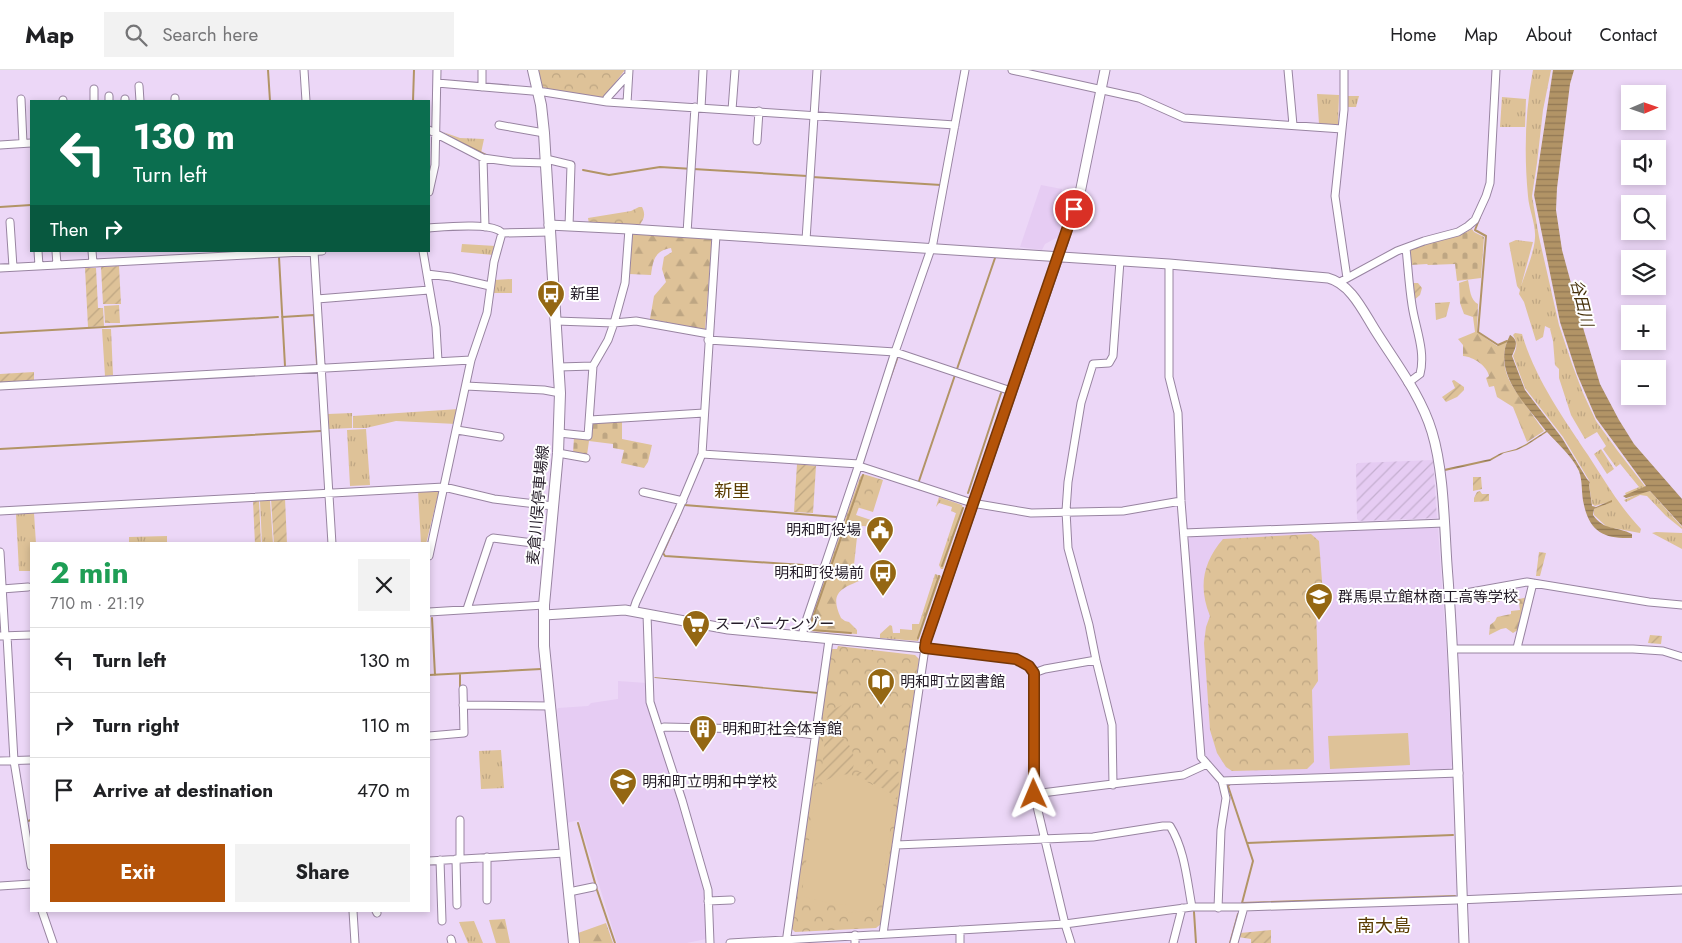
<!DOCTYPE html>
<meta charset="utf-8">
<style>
body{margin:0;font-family:Jost,"Noto Sans JP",sans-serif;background:#f2f2f2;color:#202124;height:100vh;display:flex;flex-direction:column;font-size:19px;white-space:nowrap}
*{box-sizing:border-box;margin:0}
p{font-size:16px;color:#757577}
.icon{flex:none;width:28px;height:28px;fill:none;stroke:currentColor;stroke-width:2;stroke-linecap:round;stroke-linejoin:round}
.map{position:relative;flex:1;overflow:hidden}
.sheet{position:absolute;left:30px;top:472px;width:400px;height:370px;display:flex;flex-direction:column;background:#fff;border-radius:0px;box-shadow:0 2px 8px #0003}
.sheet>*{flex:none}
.guide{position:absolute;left:30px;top:30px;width:400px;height:152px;border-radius:0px;box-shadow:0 2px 8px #0003;background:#0b6e4f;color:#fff;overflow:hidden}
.needle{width:32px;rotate:88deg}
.controls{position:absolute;left:1621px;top:15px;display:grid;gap:10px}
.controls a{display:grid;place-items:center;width:45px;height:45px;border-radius:0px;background:#fff;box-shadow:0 2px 8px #0003;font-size:25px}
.pin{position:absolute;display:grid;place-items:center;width:42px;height:42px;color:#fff;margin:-21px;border:2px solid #fff;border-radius:50%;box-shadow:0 1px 5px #0007}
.me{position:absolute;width:55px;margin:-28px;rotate:359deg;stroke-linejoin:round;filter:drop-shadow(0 0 4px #0008)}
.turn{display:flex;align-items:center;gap:18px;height:105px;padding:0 20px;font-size:22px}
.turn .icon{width:65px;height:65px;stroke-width:2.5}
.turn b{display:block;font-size:35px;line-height:42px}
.then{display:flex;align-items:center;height:48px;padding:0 20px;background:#0003;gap:10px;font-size:19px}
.round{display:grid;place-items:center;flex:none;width:52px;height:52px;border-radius:0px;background:#f2f2f2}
.overview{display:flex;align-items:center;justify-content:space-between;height:85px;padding:0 20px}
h1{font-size:30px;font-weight:700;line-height:38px;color:#1e9e55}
.button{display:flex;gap:10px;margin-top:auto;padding:10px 20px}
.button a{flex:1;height:58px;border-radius:0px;background:#b45309;color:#fff;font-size:20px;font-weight:700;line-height:58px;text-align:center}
.button a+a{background:#f2f2f2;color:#202124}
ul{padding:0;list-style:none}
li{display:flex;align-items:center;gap:15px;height:65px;padding:0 20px;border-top:1px solid #e0e0e0}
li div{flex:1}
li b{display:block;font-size:19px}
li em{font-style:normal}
header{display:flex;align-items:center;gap:30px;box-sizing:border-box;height:70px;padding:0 25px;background:#fff;border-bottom:1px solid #e0e0e0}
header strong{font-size:24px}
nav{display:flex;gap:28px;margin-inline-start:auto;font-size:18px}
.search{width:350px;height:45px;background:#f2f2f2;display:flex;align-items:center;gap:12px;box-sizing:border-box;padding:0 18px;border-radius:0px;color:#757577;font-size:19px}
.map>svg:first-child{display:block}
</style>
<header>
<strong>Map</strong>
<div class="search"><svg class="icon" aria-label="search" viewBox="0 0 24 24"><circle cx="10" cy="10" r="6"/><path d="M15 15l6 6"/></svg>Search here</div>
<nav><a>Home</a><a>Map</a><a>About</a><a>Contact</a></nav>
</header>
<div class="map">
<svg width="1682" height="873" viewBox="0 0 1682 873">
<defs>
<pattern id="industrial-furrows" width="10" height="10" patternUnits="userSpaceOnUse" patternTransform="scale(1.25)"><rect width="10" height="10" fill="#e6ccf3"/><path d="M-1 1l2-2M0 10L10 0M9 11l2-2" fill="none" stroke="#c5afd0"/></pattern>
<pattern id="grass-tufts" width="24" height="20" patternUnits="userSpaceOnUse" patternTransform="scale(1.25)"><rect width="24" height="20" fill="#dec298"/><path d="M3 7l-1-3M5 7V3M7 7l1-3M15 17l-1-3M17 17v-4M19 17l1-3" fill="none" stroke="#bea683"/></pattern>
<pattern id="forest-firs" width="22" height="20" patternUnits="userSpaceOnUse" patternTransform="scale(1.25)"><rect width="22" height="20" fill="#dec298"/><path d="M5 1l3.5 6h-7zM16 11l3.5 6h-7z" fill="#bea683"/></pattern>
<pattern id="cemetery-stones" width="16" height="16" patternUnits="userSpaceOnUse" patternTransform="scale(1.25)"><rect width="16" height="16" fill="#dec298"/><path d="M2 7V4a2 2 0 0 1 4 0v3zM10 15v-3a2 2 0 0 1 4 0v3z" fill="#bea683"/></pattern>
<pattern id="park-crowns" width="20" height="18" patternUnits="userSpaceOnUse" patternTransform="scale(1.25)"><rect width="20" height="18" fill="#dec298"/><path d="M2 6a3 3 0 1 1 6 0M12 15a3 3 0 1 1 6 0" fill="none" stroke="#bea683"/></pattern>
<pattern id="garden-furrows" width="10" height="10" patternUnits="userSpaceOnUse" patternTransform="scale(1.25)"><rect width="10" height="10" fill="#dec298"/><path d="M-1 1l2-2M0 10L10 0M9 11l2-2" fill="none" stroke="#bea683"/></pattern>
<pattern id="water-rules" width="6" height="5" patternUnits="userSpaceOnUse" patternTransform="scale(1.25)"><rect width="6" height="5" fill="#b29466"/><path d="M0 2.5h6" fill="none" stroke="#917854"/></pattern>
</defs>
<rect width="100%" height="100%" fill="#ecd7f7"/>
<path fill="#e6ccf3" d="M1041 115 1062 119 1057 136 1070 139 1059 169 1056 168 1045 174 1042 180 1020 177Z
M1384 458H1438L1448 604 1452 696 1449 699 1228 709 1223 707 1205 685 1201 663 1188 470 1192 465Z
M618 611 647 613 648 633 702 812 704 824 706 869 687 873H617L579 750 567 753 557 640 558 638 588 636 591 633 618 629Z"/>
<path fill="url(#industrial-furrows)" d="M1433 390 1437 448 1359 451 1357 449 1356 395 1358 393Z"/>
<path fill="url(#grass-tufts)" d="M1533 0H1551L1543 40 1537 93 1533 91 1537 93 1532 126 1539 167 1559 255 1572 294 1583 323 1596 351 1617 380 1647 419 1645 422 1650 421 1682 457V459L1666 446 1647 426 1640 425 1626 432 1624 430 1645 421 1626 425 1625 423 1639 417 1617 390 1620 394 1616 397 1603 379 1606 376 1597 362 1585 369 1571 345 1559 308V299L1555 295 1553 271 1550 259H1551L1545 256 1543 267 1536 271 1524 232 1519 224 1520 220 1517 216 1509 173 1516 170 1533 172 1521 216C1526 201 1534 183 1535 168 1536 154 1529 140 1528 126 1524 84 1525 42 1533 0Z
M1317 24 1339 25 1338 55 1319 54Z
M1348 26H1359L1356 37H1347Z
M1502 27 1526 29 1525 57H1500Z
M443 62 460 68 484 69 481 83Z
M462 174 496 176 493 185 461 182Z
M512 209V223H492L494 210Z
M102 259H111L113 305 105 306Z
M1515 263 1522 264C1535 308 1562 346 1588 385 1605 411 1619 436 1641 459L1640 463 1607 457 1594 445V439L1612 431 1595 436 1592 434 1589 415 1590 412 1563 367 1525 318 1513 286C1517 278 1518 273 1513 265Z
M459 339 456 354 396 351 366 358H353V346Z
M352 343V358L329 359 328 344Z
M366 359 370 415 350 416 347 360Z
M1601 379 1614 399 1607 404 1594 384Z
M418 420 439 421 426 474H421Z
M939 427 962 435 963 439 943 499H941L939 495 956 443 951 441 952 437 939 433 936 437Z
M270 430 273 474H262L260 431Z
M34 443 36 474H31V501H19L16 444Z
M1656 462 1682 463V479L1652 463Z
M167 466V474H129V467Z
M935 504 941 506 918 571 880 568V564L890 555 892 556 893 563H900V559L912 560V554H919Z
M501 680 504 718 481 719 479 681Z
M474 851 483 873H468L459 852Z"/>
<path fill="url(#forest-firs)" d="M632 163 712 169 705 260 650 249 654 226 666 212 662 199 664 187 672 182 671 178C654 181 653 191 651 205L629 204Z
M1468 210C1470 219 1470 230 1478 234L1477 262 1497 276 1507 271C1500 293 1506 308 1519 326 1528 338 1536 350 1544 361L1527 372 1513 337 1497 327 1494 316 1489 317 1486 308 1489 306C1487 296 1474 287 1463 286V275L1458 269 1475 262 1473 247 1464 244 1460 233 1459 213Z
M1450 232 1446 247 1436 250 1435 233Z
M850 435 859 437 856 445 880 453V457L862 456 859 453 855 454 852 457V462L857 467 853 504 863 505 864 507 862 510C841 518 829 523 841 548L845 551 849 552 857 560V564L811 561 809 555Z
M1491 523 1497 524 1499 531 1496 533 1478 530Z
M1528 527 1521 558 1513 563 1506 558 1501 559 1489 565 1490 555 1495 551 1497 547 1511 544V541L1520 540 1519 533H1510V531Z
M505 849 510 873H496L489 850Z
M606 853 613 873H579L578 863Z"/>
<path fill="url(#cemetery-stones)" d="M1472 159 1474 162 1484 167 1481 208 1457 211 1455 194 1428 195 1427 194 1411 195 1409 179C1429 171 1453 170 1472 159Z
M622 351V369L652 375 648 392 644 398 621 393 624 380 613 378V374L589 371 587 385 573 384 574 367 589 369 593 353Z"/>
<path fill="url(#park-crowns)" d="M537 0H625L604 27 600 28 545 19 541 15Z
M639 137H642C646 145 644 149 639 156L589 154 588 148 631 141Z
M119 235 120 253H105L104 236Z
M863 404 883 410 873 442 850 435 860 407Z
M1311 464 1319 471 1323 524 1316 532 1318 611 1312 620 1314 692 1307 699 1232 701 1226 697 1217 683 1210 660 1204 573 1206 557 1210 546C1198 517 1203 492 1223 469Z
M838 576 915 585 919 589 881 854 876 858 795 862 791 858 830 579H837Z"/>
<path fill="url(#garden-furrows)" d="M119 196 121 234H103L101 197Z
M96 198 98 238H103L104 256 88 257 85 198Z
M1412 213H1418L1422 218 1420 225 1413 231Z
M34 302V310L0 313V304Z
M1454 310 1464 317V320L1457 327 1446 332 1442 327 1455 318 1452 311Z
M797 394 816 396 813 443 794 442Z
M1473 407H1481L1482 419 1473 421Z
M1480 421 1482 424H1489V431L1474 432V428L1477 422Z
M285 428 287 474H274L271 429Z
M253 431H259L261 474H255Z
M1539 482 1546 483 1540 506H1536Z
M1650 565 1662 566 1661 574 1648 573Z
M846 633 851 635 850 640C847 643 841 647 839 651 832 663 846 669 851 678 855 686 855 698 850 705 834 702 827 713 815 713L817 700 822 698 828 642Z
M870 694H872L873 698 900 702 897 730 888 721 856 705 855 702H866L867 697Z
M1271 860V873H1251V869L1238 867 1240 863Z"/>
<path fill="#dec298" d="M1408 663 1410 695 1330 699 1328 666Z
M843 705 856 706 886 722 891 726 894 731 880 835 875 840 847 843 845 837 846 834 831 835C822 829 811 831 803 825L802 822 816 720C823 711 832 707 843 705Z"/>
<path fill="url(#water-rules)" d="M1553 0H1574L1570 14 1557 118 1556 140 1562 180 1584 261 1600 314 1619 350 1634 374 1682 429V456L1650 421 1626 428 1623 426 1646 416 1596 348 1577 304 1560 252 1534 125Z
M1510 265C1520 271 1515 278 1512 286L1525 320 1562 368 1587 409 1590 412 1589 415 1592 436 1596 437 1612 430V432L1594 439 1593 445C1604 461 1617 456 1632 464V468C1606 469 1590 463 1584 435 1581 424 1583 412 1579 401 1572 386 1558 374 1547 362L1527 375 1517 380 1504 383 1490 391 1445 401 1444 399 1490 389 1501 383 1516 379 1526 374 1546 361C1526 334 1490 302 1510 265Z
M654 607 818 622V624L655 608Z"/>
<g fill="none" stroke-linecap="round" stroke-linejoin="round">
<path stroke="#b29466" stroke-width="2" d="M268 0 270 31
M413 31 414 0
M445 65 486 85
M583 100 609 105 660 97 807 106
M812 107 941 115
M0 137 31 135
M1480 147 1475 160 1486 166 1478 262 1498 275 1507 271
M279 187 285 296
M314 245 317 294
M282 247 314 245
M0 263 278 247
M957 299 995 188
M887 317 898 286
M0 379 321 361
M919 411 955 305
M968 423 1001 323
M684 435 837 447
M679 447 663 483 665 486 819 496
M942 496 963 438
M432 548 435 605
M851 563 812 560 810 556 863 405
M918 568 939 506
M460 604V619
M429 605 541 599
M1231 713 1228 716 1253 791 1242 833 1455 826
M28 751 31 750
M578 753 597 820 615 873
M1247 773 1453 765
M1194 842 1196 873
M1230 873 1238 844"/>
<defs>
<path id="minor" d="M304 0 306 31
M1012 0 1139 28 1184 48 1342 59
M1288 0 1293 55
M1344 0V40L1335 126 1347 208
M437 13 544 22 607 32 955 55
M139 16 140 31
M482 17V0
M94 19V31
M109 26V31
M175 28V31
M21 29 23 73
M125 29V31
M63 30V31
M607 32V28L626 7H628
M627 33 629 0
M701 38 703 0
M732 40 735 0
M499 55 544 63
M429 60 483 88 512 92 546 93
M757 71 759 41
M0 75 31 73
M483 88 485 157
M546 89 571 95 569 156
M429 122 435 95 437 0
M10 152 13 197
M429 158C444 157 493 152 502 163L550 162
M687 163 695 37
M806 170 817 0
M1406 178C1408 197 1409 216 1412 235 1415 257 1426 281 1420 304L1408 313
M38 181 39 196
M56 181 57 195
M92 181 93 193
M314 181 332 474
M423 181 436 257 438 291
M1169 194V307L1178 343 1181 431 1201 687 1222 711 1226 728 1221 760 1218 838
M0 198 322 181
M427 204 451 207 490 216
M1340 212 1397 181 1424 171 1458 162 1468 156 1475 150 1486 126 1490 113 1496 0
M317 229 429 220
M556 251 614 253 636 251 709 264
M708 270 895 282 1011 321
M559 297 593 296
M0 316 471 290
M466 316 544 320 560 323
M590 350 704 343
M457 360 500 367
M559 363 588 366 593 296 608 270 614 253 625 213 629 159
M558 383 586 388
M702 384 859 394
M859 396 972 433 1031 443 1123 441 1181 431
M643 422 683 431
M0 441 444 417 494 429 553 436
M1184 463 1444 453
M0 482 5 566
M429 486 471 290 487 243 494 192 502 163
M2 519 28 517
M1449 526 1527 512 1649 532 1682 535
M467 539 490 470 493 468 549 475
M633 541 636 532 678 441 702 384 716 165
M429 542 544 535
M647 544 650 632 682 730 708 820 710 873
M0 566 31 565
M7 566 14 691 31 796
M802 567 804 557 859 394 895 282 933 173 965 0
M1517 578 1533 513
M1453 579H1633L1663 581 1682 587
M1034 603 1045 599 1096 590
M463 635 550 636
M660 659 664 657C715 658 765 659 815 665
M429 666 464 663 463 619
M0 691 31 690
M1222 711 1459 703
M1113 715 1112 655 1096 590 1089 555 1068 478 1066 441 1068 412 1081 333 1093 294 1109 293 1113 286 1120 191
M1034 724 1183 705 1207 694
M460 750V789
M896 775 1093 767 1163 756H1170C1185 780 1187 811 1192 837
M456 789 457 835
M440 790 442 851
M429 791 565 783
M0 816 31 814
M569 822 593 817
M487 830V787
M708 831 731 830
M42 841 53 873
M353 841 355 873
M376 841 377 843
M960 860V873
M883 864 925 578 1016 589 1029 596 1034 603V724L1065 854 1071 873
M855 865V873
M451 869 452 873
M730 873 1065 854 1192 837H1244L1458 830 1682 820
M786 873 829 570
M1173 873 1182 838
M1234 873 1244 837"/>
<path id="tertiary" d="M549 155 629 159 1169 194 1328 208C1351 214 1363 241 1375 260 1395 292 1421 325 1432 362 1445 405 1444 462 1448 508 1457 629 1459 751 1464 873
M544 545 625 540 728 559 925 578 926 571 1080 123 1105 0"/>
<path id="secondary" d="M533 0 541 35 544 63 560 323 558 383 544 535V576L574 873"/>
</defs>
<use href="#minor" stroke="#9884a1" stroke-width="9"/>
<use href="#tertiary" stroke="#9884a1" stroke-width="11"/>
<use href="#secondary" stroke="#9884a1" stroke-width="12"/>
<use href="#minor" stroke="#fff" stroke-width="7"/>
<use href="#tertiary" stroke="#fff" stroke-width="9"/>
<use href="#secondary" stroke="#fff" stroke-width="10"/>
</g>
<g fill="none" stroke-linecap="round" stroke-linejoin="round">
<defs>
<path id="route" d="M1034 724V603L1029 596 1016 589 925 578 926 571 1074 139"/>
</defs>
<use href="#route" stroke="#753606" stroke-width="12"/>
<use href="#route" stroke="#b45309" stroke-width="9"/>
</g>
<defs>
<symbol id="bus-pin" viewBox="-11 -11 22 30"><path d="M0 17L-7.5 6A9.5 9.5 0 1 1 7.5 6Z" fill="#946713" stroke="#fff"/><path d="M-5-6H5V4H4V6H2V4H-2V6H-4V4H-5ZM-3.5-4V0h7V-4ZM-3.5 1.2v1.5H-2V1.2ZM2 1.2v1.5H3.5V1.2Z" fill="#fff"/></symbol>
<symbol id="civic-pin" viewBox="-11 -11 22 30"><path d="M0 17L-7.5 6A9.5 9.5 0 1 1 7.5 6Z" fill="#946713" stroke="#fff"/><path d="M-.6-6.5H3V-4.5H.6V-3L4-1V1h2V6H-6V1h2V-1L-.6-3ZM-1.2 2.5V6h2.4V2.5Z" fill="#fff"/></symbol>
<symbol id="school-pin" viewBox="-11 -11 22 30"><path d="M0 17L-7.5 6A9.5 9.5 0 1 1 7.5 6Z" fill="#946713" stroke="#fff"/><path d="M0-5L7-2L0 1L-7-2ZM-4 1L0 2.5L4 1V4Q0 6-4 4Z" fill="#fff"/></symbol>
<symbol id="supermarket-pin" viewBox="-11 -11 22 30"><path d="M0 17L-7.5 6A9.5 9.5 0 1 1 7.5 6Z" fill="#946713" stroke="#fff"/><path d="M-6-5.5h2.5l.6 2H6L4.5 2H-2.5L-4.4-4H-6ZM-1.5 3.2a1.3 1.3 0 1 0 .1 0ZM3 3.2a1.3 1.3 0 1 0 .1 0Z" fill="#fff"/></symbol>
<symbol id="library-pin" viewBox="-11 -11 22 30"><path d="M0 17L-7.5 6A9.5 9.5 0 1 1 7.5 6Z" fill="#946713" stroke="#fff"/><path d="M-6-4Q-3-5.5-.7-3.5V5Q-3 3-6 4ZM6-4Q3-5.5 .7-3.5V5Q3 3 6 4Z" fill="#fff"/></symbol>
<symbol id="building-pin" viewBox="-11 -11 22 30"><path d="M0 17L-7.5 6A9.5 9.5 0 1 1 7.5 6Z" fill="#946713" stroke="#fff"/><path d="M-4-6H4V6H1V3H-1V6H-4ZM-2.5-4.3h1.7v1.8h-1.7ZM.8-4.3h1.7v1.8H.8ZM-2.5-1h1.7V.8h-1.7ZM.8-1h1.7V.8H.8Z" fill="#fff"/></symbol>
</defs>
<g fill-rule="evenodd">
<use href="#bus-pin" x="535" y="208" width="32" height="43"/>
<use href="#civic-pin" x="864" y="444" width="32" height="43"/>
<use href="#bus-pin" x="867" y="487" width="32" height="43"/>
<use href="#school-pin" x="1303" y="511" width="32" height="43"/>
<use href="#supermarket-pin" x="680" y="538" width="32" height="43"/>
<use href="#library-pin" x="865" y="596" width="32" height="43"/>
<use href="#building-pin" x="687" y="643" width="32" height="43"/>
<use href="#school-pin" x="607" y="696" width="32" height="43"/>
</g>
<g text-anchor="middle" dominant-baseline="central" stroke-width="4" stroke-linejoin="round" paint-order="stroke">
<g font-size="15" fill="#241c28" stroke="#fff" text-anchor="start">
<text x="570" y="224">新里</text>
<text x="861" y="460" text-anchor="end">明和町役場</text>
<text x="864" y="503" text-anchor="end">明和町役場前</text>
<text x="1338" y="527">群馬県立館林商工高等学校</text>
<text x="715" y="554">スーパーケンゾー</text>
<text x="900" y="612">明和町立図書館</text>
<text x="722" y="659">明和町社会体育館</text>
<text x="642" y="712">明和町立明和中学校</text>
</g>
<g font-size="15" fill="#241c28" stroke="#fff">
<text transform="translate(538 435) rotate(-85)">麦倉川俣停車場線</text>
</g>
<g font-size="16" font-style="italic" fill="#46300a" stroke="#fff">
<text transform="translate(1582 233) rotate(76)">谷田川</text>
</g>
<g font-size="18" fill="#593b00" stroke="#fff">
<text x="732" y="421">新里</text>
<text x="1384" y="856">南大島</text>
</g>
</g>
</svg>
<div class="controls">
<a><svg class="needle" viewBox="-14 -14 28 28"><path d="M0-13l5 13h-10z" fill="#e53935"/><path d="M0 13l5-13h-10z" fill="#757577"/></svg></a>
<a><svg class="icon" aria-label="sound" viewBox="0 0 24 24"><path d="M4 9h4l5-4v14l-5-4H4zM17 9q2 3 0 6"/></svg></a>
<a><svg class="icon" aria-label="search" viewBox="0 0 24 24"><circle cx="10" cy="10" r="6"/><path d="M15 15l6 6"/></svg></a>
<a><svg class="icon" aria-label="layers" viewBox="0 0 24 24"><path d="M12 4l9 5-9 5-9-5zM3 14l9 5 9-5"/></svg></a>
<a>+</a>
<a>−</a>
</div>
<div class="pin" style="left:1074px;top:139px;background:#d93025"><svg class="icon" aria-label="arrive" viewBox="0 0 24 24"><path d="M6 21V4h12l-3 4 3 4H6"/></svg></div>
<svg class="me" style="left:1034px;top:724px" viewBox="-20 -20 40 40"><path d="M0-17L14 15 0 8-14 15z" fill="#b45309" stroke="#fff" stroke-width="4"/></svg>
<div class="guide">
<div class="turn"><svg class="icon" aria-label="left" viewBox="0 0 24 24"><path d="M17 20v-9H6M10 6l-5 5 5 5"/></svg><div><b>130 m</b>Turn left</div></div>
<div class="then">Then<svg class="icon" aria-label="right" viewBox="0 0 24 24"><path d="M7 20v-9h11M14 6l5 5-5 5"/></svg></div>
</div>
<section class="sheet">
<div class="overview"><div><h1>2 min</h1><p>710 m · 21:19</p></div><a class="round"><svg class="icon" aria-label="close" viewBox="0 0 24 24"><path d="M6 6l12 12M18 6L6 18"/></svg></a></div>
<ul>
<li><svg class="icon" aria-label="left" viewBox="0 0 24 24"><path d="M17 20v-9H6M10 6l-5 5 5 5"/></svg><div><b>Turn left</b></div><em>130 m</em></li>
<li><svg class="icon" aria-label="right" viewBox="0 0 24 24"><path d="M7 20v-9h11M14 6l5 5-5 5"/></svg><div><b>Turn right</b></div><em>110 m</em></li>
<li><svg class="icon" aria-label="arrive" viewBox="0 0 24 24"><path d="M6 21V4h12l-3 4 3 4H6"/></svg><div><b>Arrive at destination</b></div><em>470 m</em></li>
</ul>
<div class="button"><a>Exit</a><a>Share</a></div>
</section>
</div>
